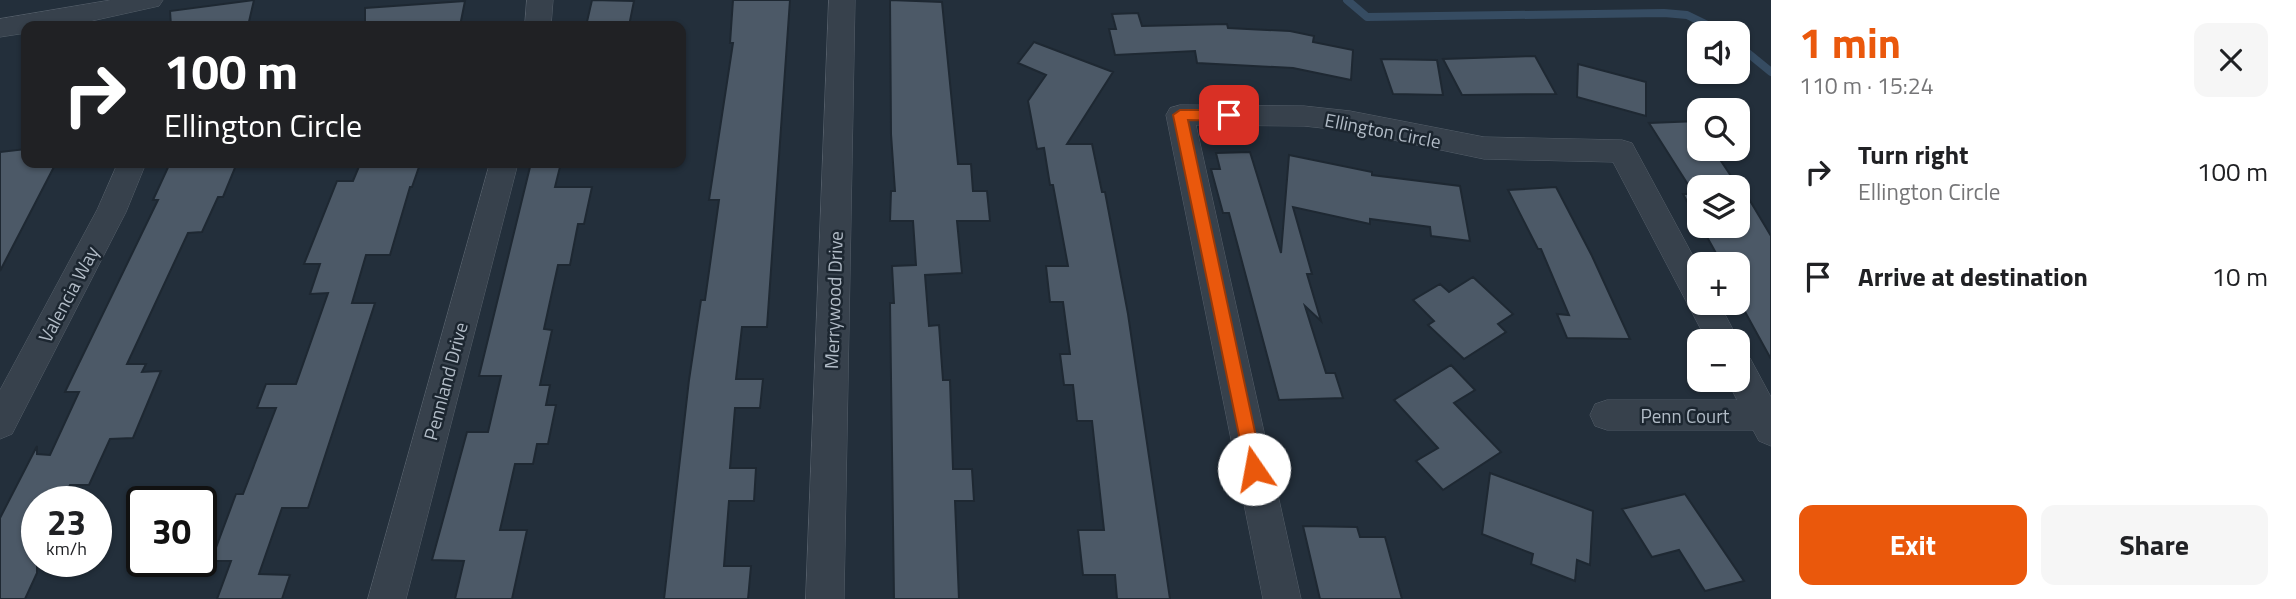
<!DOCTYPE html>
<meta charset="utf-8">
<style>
body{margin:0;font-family:"Titillium Web",sans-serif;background:#f6f6f6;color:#202124;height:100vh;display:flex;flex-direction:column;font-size:26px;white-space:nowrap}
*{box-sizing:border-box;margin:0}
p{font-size:23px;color:#757577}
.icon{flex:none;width:38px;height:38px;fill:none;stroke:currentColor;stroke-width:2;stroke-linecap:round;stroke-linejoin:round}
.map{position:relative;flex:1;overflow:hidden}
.sheet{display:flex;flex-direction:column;background:#fff;width:525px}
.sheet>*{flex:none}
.guide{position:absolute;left:21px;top:21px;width:665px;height:147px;border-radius:14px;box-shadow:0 2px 5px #0004;background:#202124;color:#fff;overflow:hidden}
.fabs{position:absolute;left:1687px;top:21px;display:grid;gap:14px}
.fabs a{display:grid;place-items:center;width:63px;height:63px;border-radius:14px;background:#fff;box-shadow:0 2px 5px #0004;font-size:35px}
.speed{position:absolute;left:21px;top:486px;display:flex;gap:14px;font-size:35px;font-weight:700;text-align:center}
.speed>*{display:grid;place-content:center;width:91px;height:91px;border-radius:50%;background:#fff;box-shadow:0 2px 5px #0004;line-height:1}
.speed small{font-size:18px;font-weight:400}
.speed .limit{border:4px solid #111;border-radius:10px;background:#fff;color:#111}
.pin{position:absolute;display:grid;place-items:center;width:60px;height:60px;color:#fff;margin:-30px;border-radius:14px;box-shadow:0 4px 10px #0006}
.me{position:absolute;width:77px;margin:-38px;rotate:348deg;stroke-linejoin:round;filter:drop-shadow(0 0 5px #0008)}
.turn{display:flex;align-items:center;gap:24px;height:147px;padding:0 28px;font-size:32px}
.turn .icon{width:91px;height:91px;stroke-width:2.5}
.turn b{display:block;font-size:49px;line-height:60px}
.round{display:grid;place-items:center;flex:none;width:74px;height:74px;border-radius:14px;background:#f6f6f6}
.head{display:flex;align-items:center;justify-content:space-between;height:119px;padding:0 28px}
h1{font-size:42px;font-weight:700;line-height:52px;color:#ea580c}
.primary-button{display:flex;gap:14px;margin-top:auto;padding:14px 28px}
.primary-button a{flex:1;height:80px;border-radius:14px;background:#ea580c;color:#fff;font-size:28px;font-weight:700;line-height:80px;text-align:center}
.primary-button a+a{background:#f6f6f6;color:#202124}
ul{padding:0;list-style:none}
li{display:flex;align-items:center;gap:21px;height:105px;padding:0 28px}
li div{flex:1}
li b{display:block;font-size:26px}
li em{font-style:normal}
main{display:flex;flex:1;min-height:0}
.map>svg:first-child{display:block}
</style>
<main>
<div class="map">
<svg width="1771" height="599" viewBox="0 0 1771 599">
<rect width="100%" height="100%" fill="#232f3b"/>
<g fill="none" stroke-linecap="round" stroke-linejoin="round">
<path stroke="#364c62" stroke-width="8" d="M1347 0 1367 17 1664 13 1687 15 1724 33
M1738 45 1771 72"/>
</g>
<path fill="#4c5967" stroke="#1e2832" stroke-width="2" d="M254 0 248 26H171L170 11Z
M592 0 634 1 629 26H586Z
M733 0H790L767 327H742L736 379H763L760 408H735L730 468H756L754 501H729L724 566H751L748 599H664L689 380 701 300H705L719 200H709L733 43H730Z
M890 0 942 2 958 164H971L973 191H987L990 221H957L962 273 925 275 929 326 939 325 943 380H950L953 469H972L974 501H955L959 599H894L890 303H894L892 266 916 265 913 221H890L891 191H895L891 134Z
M465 1 460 26H365V8Z
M1138 13 1142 26 1227 24 1228 28 1290 31 1314 36 1313 42 1353 50 1351 80 1293 68 1197 63 1195 51 1115 55 1109 29H1116L1112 14Z
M1034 42 1113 72 1067 144H1092L1102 192H1105L1128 314 1170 599H1117L1115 575H1083L1078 530H1104L1092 421H1077L1073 385H1064L1060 354H1070L1063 302H1050L1046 266H1068L1053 185H1050L1044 148 1037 149 1028 101 1046 75 1018 63Z
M1535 56 1556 94 1462 95 1443 59Z
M1381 59 1437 60 1443 95 1393 94Z
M1578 64 1646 82V116L1577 97Z
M1699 121V149H1713L1743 194H1746L1771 236V359L1738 299V264H1722L1701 226H1738V187H1699V223L1683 194H1694L1649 123Z
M26 149V163H56L0 271V152Z
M1250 152 1281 253 1289 155 1372 172V175L1460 186 1470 241 1431 236 1430 227 1370 219V224L1293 207 1312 274H1307L1321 321 1305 306 1326 373H1335L1343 398 1279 400 1229 213H1223L1211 169H1220L1216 153Z
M170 163H237L223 197H218L202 232 188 233 127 364H146L142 372 161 371 133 438 110 439 89 485H70L62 502H37V573L25 599H0V518L37 446V454L50 455 79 392H65L158 200H153Z
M360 164H420L412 187H410L390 255H366L352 303H375L308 508H282L259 574 290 575 282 599H217L231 561H211L236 494H243L276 408H257L266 384H296L328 293 310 294 320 264H304L337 181H353Z
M530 167H560L555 187H592L584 224H578L570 265H558L544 329 552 330 540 385H550L546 405H556L548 444H537L533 464H515L500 530H527L512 599H455L464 561 432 560 467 432H488L501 376H479Z
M1556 187 1592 256 1630 339 1567 338 1557 314 1569 315 1541 249H1538L1508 190Z
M1473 277 1513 314 1498 324 1506 332 1464 359 1428 325 1434 321 1413 300 1440 284 1449 292Z
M1451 365 1475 390 1454 403 1501 452 1443 490 1416 461 1438 448 1394 400Z
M1490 473 1593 511 1590 565 1577 560 1575 581 1531 564 1533 554 1482 534Z
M1685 494 1744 581 1705 591 1679 550 1652 557 1622 509Z
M1303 526 1357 527 1360 537H1385L1402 599H1320Z"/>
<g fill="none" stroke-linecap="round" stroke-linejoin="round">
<defs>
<path id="street" d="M111 0H163L159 6 69 26H26V33L0 37V19Z
M527 0H553L551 26H525Z
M829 0H855L844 599H806Z
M1180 105 1304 106 1350 111 1484 137 1622 140 1632 143 1699 267V303H1719L1739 341 1738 344V341H1707L1613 162 1484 159 1350 131 1304 126 1196 125 1301 599H1263L1166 115 1170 108Z
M118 163H146L126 212 12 434 0 439V390L97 210Z
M490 163H518L406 599H368Z
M1738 353 1750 358 1771 397V446L1759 441 1753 430H1607L1595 426 1590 415 1595 404 1607 400H1737L1727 380H1738Z"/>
</defs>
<use href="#street" stroke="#555f6a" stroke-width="1"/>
<use href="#street" fill="#37414c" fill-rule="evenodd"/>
</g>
<path fill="#ea580c" stroke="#983908" stroke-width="2" d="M1180 110H1229L1236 115 1229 121 1188 120 1263 469 1261 475 1254 477 1248 475 1246 469 1173 115Z"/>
<g text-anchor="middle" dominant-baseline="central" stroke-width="5" stroke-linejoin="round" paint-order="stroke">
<g font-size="19" fill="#b2bcc7" stroke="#1c2630">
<text transform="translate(1383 130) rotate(11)">Ellington Circle</text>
<text transform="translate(68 294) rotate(-62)">Valencia Way</text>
<text transform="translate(833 300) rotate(-88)">Merrywood Drive</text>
<text transform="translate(445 381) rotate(-75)">Pennland Drive</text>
<text x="1685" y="415">Penn Court</text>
</g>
</g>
</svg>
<div class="fabs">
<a><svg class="icon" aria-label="sound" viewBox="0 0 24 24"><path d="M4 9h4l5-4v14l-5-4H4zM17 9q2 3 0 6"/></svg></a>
<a><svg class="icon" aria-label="search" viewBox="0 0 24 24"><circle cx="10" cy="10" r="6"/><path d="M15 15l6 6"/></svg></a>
<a><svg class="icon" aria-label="layers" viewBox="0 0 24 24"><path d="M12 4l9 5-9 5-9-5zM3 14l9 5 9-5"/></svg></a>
<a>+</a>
<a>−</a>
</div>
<div class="speed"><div>23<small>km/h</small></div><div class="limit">30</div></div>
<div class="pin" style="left:1229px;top:115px;background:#d93025"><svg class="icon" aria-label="arrive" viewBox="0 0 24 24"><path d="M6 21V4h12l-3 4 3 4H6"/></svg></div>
<svg class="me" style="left:1254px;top:469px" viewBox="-20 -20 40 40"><circle r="19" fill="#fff"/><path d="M0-13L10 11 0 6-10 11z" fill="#ea580c"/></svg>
<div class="guide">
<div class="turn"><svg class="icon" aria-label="right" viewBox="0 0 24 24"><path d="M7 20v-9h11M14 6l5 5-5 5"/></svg><div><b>100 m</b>Ellington Circle</div></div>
</div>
</div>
<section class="sheet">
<div class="head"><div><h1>1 min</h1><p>110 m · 15:24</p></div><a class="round"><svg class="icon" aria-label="close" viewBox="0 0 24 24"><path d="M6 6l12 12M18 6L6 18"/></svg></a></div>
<ul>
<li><svg class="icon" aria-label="right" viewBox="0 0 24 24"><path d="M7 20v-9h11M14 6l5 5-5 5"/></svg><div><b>Turn right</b><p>Ellington Circle</p></div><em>100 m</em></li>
<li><svg class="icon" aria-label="arrive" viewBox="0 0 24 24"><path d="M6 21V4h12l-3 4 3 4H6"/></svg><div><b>Arrive at destination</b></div><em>10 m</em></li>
</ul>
<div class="primary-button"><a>Exit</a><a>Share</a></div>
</section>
</main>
